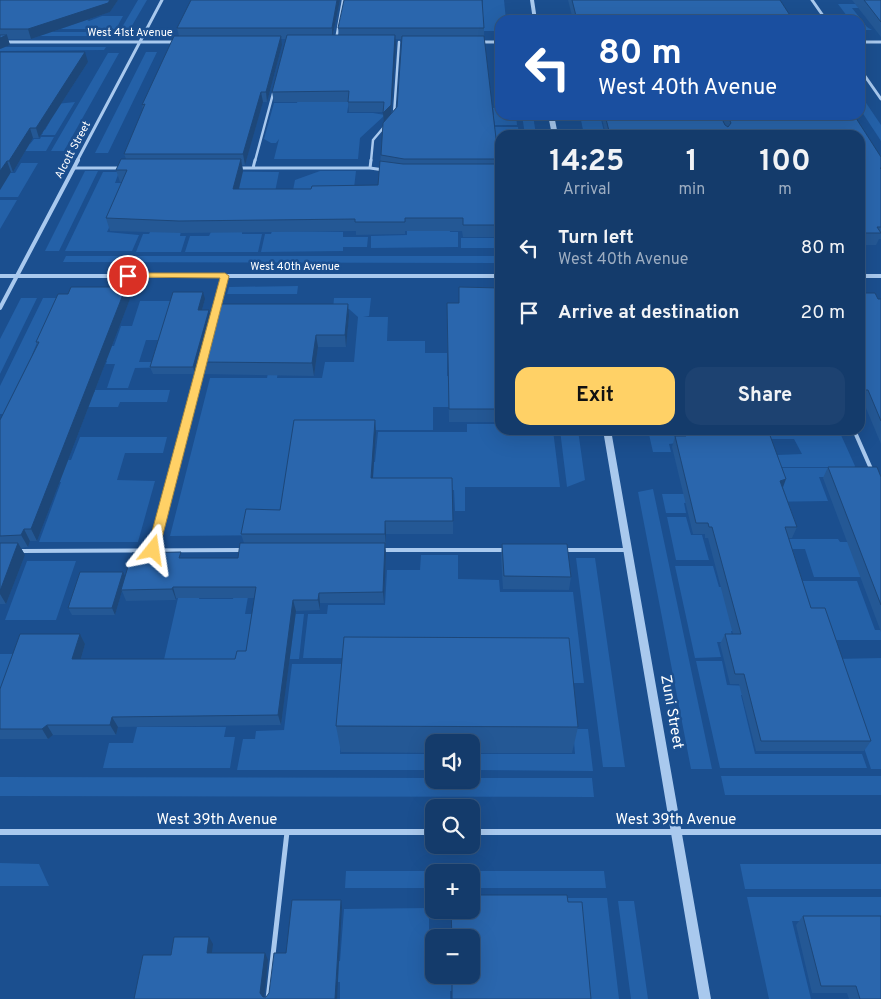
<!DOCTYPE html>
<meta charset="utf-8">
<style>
body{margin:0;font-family:Overpass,sans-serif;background:#1d4271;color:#f1f3f6;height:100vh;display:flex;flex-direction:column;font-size:19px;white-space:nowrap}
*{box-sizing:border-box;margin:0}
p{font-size:16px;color:#9dadc1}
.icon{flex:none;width:28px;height:28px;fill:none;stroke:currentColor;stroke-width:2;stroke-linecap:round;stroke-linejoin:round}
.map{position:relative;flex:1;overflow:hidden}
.sheet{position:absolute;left:495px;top:130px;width:370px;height:305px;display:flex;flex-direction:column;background:#143b6b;border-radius:15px;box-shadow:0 5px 20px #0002,0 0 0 1px #33557e}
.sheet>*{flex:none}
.hud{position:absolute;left:495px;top:15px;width:370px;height:105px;border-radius:15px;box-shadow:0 5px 20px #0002,0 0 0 1px #33557e;background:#1a4fa0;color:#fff;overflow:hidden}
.controls{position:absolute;left:425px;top:734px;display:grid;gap:10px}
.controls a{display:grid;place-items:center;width:55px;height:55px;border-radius:10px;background:#143b6b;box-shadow:0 5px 20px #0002,0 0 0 1px #33557e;font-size:25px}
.pin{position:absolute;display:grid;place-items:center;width:42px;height:42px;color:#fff;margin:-21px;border:2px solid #fff;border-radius:50%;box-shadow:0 1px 5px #0007}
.me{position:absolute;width:55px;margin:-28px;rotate:15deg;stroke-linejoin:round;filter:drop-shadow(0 0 4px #0008)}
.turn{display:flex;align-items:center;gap:18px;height:105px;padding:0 20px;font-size:22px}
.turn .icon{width:65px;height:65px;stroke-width:2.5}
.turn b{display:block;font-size:35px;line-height:42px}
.eta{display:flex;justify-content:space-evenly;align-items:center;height:85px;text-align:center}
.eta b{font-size:30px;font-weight:700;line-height:35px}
.cta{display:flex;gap:10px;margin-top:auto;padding:10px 20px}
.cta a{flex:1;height:58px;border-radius:15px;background:#ffd166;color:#111;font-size:20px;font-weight:700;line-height:58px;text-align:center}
.cta a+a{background:#1d4271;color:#f1f3f6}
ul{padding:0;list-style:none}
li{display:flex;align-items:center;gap:15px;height:65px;padding:0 20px}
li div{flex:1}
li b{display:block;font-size:19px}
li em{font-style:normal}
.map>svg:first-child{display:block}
</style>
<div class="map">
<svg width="881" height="999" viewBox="0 0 881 999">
<rect width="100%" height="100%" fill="#1b4f8f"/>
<path fill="#2461a8" d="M138 0H147L130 29H121Z
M483 0H504L506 20H500V31H455L483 7Z
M838 4H876L881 8H852L867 27 872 30H860V20H850Z
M66 9 89 21 102 16H123L116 29H41Z
M38 32H115L113 36H38Z
M0 47H106L104 50 0 51Z
M146 52H157L108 153H95Z
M108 53H119L64 151H51Z
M312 93 310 102H325L327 93 349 101 347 113H373L385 115 360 138 358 159H274L279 139 276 143H271L264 139 274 103H297L299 96Z
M860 94 881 125V141L860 109Z
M0 95 56 104 75 102 55 135H41L43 133 38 130H45L50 121Z
M493 108H500V115H516L517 125H495L494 119H448L438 115H494Z
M522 115H533L536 135H525Z
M580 115H600L604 132H616L617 135H584Z
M494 127H518L519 135H500V147H492Z
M41 137H54L46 151H20L13 144H30L34 139H40Z
M21 163H38L18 197H0V173H15Z
M85 171H98L59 251H45Z
M167 171 279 172 274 197Z
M320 171H356L351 213 289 211 295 180Z
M103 172H119L115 183H130L107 232 139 235 132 251H65Z
M0 200H17L0 229Z
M449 223 450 232H458V247L371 248V236L407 235V224Z
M497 229H500V248H461V238H498Z
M151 230 181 231 180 236H186L181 252H136L143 234H149Z
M272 231 343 232V237H368L367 247H343V251L261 252 265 234H271Z
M211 232H242V234H262L258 252H185L190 236H209Z
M66 256H500V263L63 262Z
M298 286 297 294H227L229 287Z
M21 298H37L0 374V339Z
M43 298H75L39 338 32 355H93L12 414H0V386Z
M334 298H371L369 316 363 317H388L387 341H425V353H447V376L500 377 456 407H433V430H293L277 535 170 536 210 378H267L271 357H280L277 378H322L325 362H354L358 317 349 309H333Z
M140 301H174L190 340H146L139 362H177L176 367 135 368 128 388H107L115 364H106L107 361H93L98 346H114L121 326H132Z
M95 390H170L167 402H120L118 407H85L91 392H95Z
M467 424H500V430H553L560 487H465V511H455L454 490H286L290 462H375L378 432H467Z
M560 430H578L585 480 567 487Z
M648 430H736L678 443 669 444 671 452H653Z
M739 430H800L802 435H841L855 466 850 475H836L832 467H781L777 455 802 454 794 439H742Z
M80 437H167L163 453H125L117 480 155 481 138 542H39L61 482H0V472L59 460H71Z
M782 468H831L835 477H819L828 501 684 503 686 513H666L662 494H725L785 478Z
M653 489 712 769H691L638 492Z
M667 517H686L691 535H702L709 560H676Z
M759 539H838L840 542H851L864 577H814L805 549H762Z
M421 555H458V579L499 580 500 592H573L584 683H569L566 659 303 658 308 614H327L328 605H385L387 570H420Z
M187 558H208L199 599H233L241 561H254L245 614H304L299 659H238L163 664Z
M576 558H595L625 767H603Z
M27 561H76L56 620H5Z
M675 566H713L719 587H795L809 631H731L733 642H717L721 657 695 658Z
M796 581H857L875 630H881V640H832L814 636Z
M0 654H20L0 711Z
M881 658V769H871L835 659Z
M696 661H722L727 685 747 686 749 695H741L755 754H862L867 768H720Z
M292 664H347L340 754H434V770H237L243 739H255L256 731 284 730Z
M137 727H226L224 737H235L230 768H103L109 743H133Z
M573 729H588L593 771 471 770V754H575Z
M721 776H881V795H725Z
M0 777 434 778V780H471V778H592L594 797 0 796Z
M0 863 39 864 49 886H0Z
M740 864H881V889H745Z
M346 871H604L606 888H471V872H434V888H345Z
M747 897H881V921H792L811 999H769Z
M567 898H607L619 999H588Z
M618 901H634L648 999H631Z
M429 908V965H434V975H466L467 991H450V999H340V982H291L293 962 340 961 344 909Z"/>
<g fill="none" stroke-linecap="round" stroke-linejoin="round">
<path stroke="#a9c9ee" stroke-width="2.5" d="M336 40 343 0
M394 114 399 42
M255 161 274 90
M371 161 373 140 384 127"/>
<path stroke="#a9c9ee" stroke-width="3" d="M74 168H121
M238 168H370L384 170
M253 168 255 160
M370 168 371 160
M216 307 225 276
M200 371 202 362"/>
<path stroke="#a9c9ee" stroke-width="4" d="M854 430 872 471
M153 550 200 370
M382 550H505
M565 550H627
M20 551 243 550"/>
<path stroke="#a9c9ee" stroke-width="5" d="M268 999 287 832"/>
<path stroke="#a9c9ee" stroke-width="3" d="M812 0 826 20
M0 42H177
M480 42H500
M860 42H881
M860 69 881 99
M77 161 162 0"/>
<path stroke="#a9c9ee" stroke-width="4" d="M0 276H500
M860 276H881
M0 308 78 160"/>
<path stroke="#a9c9ee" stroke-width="6" d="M0 832H434
M471 832H881"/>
<path fill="#a9c9ee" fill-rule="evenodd" d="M530 0H534L537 20H533Z
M548 115H554L558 135H552Z
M603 430H611L711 999H699Z"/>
</g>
<path fill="#245895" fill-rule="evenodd" d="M0 0H118L110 12 31 39H8L10 45 0 49Z
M340 0 333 35H339L338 28H484V36L497 147 500 155V224H498L497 237H463L462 231H405V234L356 235V231L182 233 110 231 106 218 122 182H120L116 170 126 159 124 154 143 110 142 105 179 36 177 28ZM281 39H286L272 92 274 102H348L349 112H383L384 121 378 185 311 189H239L243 171 242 165H245L263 102H267L282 45ZM395 39H401L397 107 391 113 396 45Z
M568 0H780L793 20H573Z
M852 0H881V37Z
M0 52 88 62 39 138H33L13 172H11L0 190Z
M601 115H854L881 157V239H879L876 245H860V135H606Z
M459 287 500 288V422H449L447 316 459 303Z
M860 293 878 299H881V444L863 401H860Z
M130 299 37 541H30L28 547 21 548 25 555 6 604H0V420L37 345 36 342Z
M205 299 202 310H209L211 317 195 374H153L150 367Z
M349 316 346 347H318L314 376 203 374 200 362Z
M375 420 376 433 373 478 453 521V534H386V547H385L386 554 384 603H320V610L296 611 281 725 118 727 116 735H53L48 739H0V689L80 634 85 644 81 659H235L246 651 254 598H176V600L126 601 122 591 115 615H72L68 608 125 577 182 558H238L244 543 241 534 280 510Z
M681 430H768L783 487 797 527 792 538H789L811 608 871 741 864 751H756L739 684H730L720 644 725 634H733L708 538H705V534H693L672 447 675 436H683Z
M828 467 880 476 881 475V632L823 478Z
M502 544 571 577 569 590 503 589 501 557Z
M336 726 578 727 572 753H471V742H434V753L341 752Z
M803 916 881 999H849L847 993H812L796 925Z"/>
<path fill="#1d4779" d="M110 0H118L110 12 31 39 28 29Z
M337 0H340L332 39V28Z
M7 35 10 45 0 49V38Z
M395 35 396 45 391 116 384 123 383 113Z
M281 36 282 45 267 102 266 92Z
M85 52 88 62 39 138 36 128Z
M261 92 263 102 245 165 243 154Z
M30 128 33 138 13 172 9 161Z
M241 159 243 171 236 201 233 189Z
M7 161 11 172 0 190V171Z
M126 287 130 299 37 541 31 529Z
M203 292 205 299 200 317 198 310Z
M348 304 349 316 346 347 345 335Z
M209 310 211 317 195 374 193 367Z
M316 335 318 347 314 376 312 363Z
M375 420 376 433 372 491 371 478Z
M786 479 782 490 780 481Z
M385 521 386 534V547L385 534Z
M24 529 30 541 28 547 21 535Z
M18 543 25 555 6 604 0 594V591Z
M385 543 386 554 384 603 383 592Z
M123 572 126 578 121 590 122 591 115 615 112 608Z
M173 587 176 598V600L172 589Z
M319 593 320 603V610L318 600Z
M293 600 296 611 281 725 278 715Z
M80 634 85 644 78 669 72 659Z
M112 717 118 727 116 735 110 725Z
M47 725 53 735 48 739 42 729Z
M341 900 342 907 337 999H335Z
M209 937 213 944 211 960 207 953Z
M265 953 268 960 264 999 260 993Z"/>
<path fill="#2a66ad" stroke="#1d4779" d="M0 0H110L108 3 28 29H0Z
M191 0H337L332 28H177Z
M344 0H482L484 28H338Z
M572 0H780L793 20H577Z
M864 0H881V22Z
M0 35H7L0 38Z
M287 35H395L391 105 383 113 384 102H348L349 91 272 92Z
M174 36H281L266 92H261L243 154H124L145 104 142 105Z
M402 36H484L497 147H499L500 159H404L381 155 383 123 397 107Z
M0 52H85L36 128H30L9 161H7L0 171Z
M605 115H720L725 125 728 127 731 123 727 115H854L881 157V168H880L881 169V227H877L881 233H860V135H610Z
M121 159H241L233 189H311L312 186 378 185 380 161 403 164H500V211H499L498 225H463V218H405V222H355V219L179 221 106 218 127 170H116Z
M71 287H126L31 529H24L21 535 0 536V420L39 342H36L58 294H68Z
M459 287 500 288V409H449L447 303H459Z
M173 292H203L198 310H209L193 367H150Z
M860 293H875L878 299H881V421L868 390H860Z
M215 304H348L345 335H316L312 363 200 362Z
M294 420H375L371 478H452L453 521H385V534H241L246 509 280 510Z
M687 430H768L786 479 780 481 797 527H785L811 608H825L871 741H761L744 674H735L725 634H741L712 527H709L708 523H696L675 436H686L685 433H688Z
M828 467H877L881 477V605Z
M0 543H18L0 591Z
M240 543H385L383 592 319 593 318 600H293L278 715 112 717 110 725H47L42 729H0V689L20 634H80L72 659H235L237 651H246L256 587H173L172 589 121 590 132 553 181 552 179 558H238Z
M502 544H567L571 577 504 576Z
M80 572H123L112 608H68Z
M344 637 569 638 578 727 336 726Z
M471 895H567L568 902H582L591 999H452V975H471V938H452L451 910H471Z
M292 900H341L335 999H134L143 955H171L174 937H209L207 953H265L260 993 263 997H266L269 993 274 953H286Z
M803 916H881V999H860L856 986H821Z"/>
<path fill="#ffd166" stroke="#a68842" d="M128 273H225L229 276 159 550 157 554H149L147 550 220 278 125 277 124 276Z"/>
<g text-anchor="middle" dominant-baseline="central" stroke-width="5" stroke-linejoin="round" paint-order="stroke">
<g font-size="11" fill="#fff" stroke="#1b4f8f">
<text x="130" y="33">West 41st Avenue</text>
<text transform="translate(73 150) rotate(-62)">Alcott Street</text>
<text x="295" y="267">West 40th Avenue</text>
</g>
<g font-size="15" fill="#fff" stroke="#1b4f8f">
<text transform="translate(671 712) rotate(80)">Zuni Street</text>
<text x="217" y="820">West 39th Avenue</text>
<text x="676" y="820">West 39th Avenue</text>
</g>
</g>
</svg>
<div class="controls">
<a><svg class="icon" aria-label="sound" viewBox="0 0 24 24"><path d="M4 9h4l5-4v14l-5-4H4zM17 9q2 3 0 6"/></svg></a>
<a><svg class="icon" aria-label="search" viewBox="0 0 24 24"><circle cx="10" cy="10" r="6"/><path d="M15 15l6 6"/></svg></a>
<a>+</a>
<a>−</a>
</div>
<div class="pin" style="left:128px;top:276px;background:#d93025"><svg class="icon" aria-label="arrive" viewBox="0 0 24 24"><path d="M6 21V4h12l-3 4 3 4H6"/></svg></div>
<svg class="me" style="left:153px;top:550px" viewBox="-20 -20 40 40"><path d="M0-17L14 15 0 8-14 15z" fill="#ffd166" stroke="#fff" stroke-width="4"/></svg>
<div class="hud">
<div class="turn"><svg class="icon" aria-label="left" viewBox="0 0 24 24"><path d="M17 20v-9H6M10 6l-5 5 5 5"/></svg><div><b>80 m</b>West 40th Avenue</div></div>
</div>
<section class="sheet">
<div class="eta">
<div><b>14:25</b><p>Arrival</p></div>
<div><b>1</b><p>min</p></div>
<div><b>100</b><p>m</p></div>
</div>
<ul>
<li><svg class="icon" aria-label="left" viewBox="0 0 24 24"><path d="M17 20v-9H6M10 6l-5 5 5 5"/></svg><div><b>Turn left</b><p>West 40th Avenue</p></div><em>80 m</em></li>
<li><svg class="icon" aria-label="arrive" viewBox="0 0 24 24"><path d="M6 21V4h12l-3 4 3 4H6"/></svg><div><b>Arrive at destination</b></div><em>20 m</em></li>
</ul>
<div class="cta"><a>Exit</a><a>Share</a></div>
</section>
</div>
